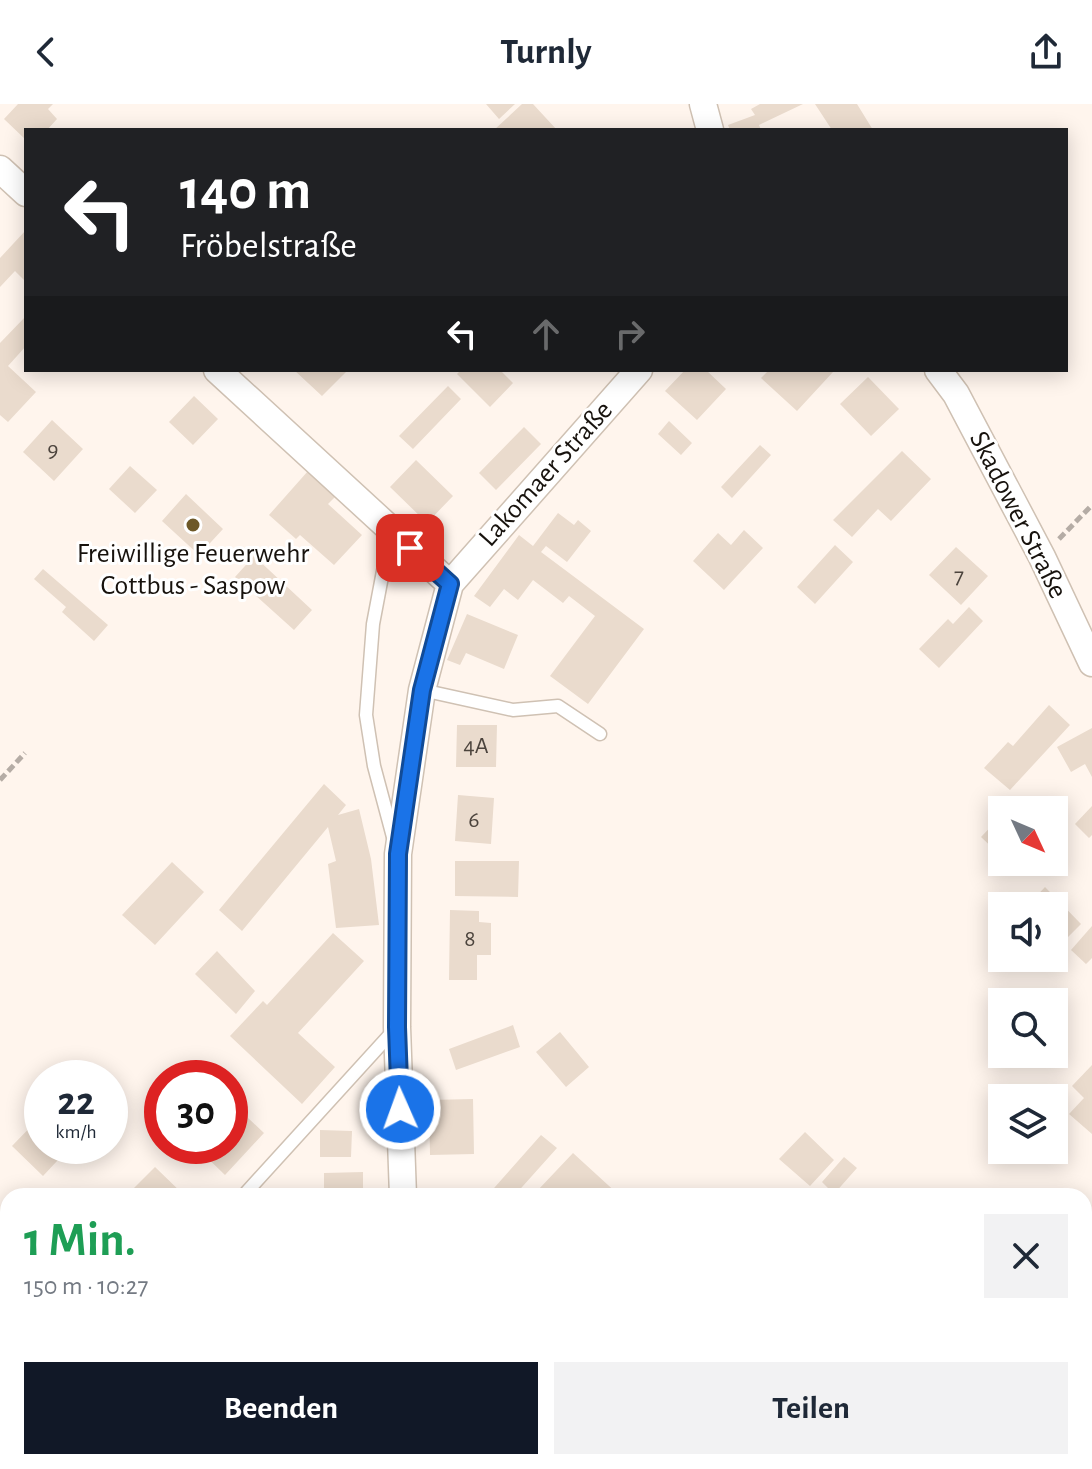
<!DOCTYPE html>
<html lang="de">
<meta charset="utf-8">
<style>
body{margin:0;font-family:"Alegreya Sans",sans-serif;background:#f2f2f3;color:#1f2937;height:100vh;display:flex;flex-direction:column;font-size:30px;white-space:nowrap}
*{box-sizing:border-box;margin:0}
p{font-size:26px;color:#747a83}
.icon{flex:none;width:44px;height:44px;fill:none;stroke:currentColor;stroke-width:2;stroke-linecap:round;stroke-linejoin:round}
.map{position:relative;flex:1;overflow:hidden}
.sheet{position:absolute;left:0px;top:1084px;width:1092px;height:282px;display:flex;flex-direction:column;background:#fff;border-radius:24px 24px 0 0;box-shadow:0 4px 20px #0003}
.sheet>*{flex:none}
.hud{position:absolute;left:24px;top:24px;width:1044px;height:244px;border-radius:0px;box-shadow:0 4px 20px #0003;background:#202124;color:#fff;overflow:hidden}
.needle{width:52px;rotate:134deg}
.fabs{position:absolute;left:988px;top:692px;display:grid;gap:16px}
.fabs a{display:grid;place-items:center;width:80px;height:80px;border-radius:0px;background:#fff;box-shadow:0 4px 20px #0003;font-size:40px}
.speed{position:absolute;left:24px;top:956px;display:flex;gap:16px;font-size:40px;font-weight:700;text-align:center}
.speed>*{display:grid;place-content:center;width:104px;height:104px;border-radius:50%;background:#fff;box-shadow:0 4px 20px #0003;line-height:1}
.speed small{font-size:20px;font-weight:400}
.speed .limit{border:12px solid #d22;background:#fff;color:#111}
.pin{position:absolute;display:grid;place-items:center;width:68px;height:68px;color:#fff;margin:-34px;border-radius:16px;box-shadow:0 4px 12px #0006}
.me{position:absolute;width:88px;margin:-44px;rotate:358deg;stroke-linejoin:round;filter:drop-shadow(0 0 6px #0008)}
.turn{display:flex;align-items:center;gap:28px;height:168px;padding:0 24px;font-size:36px}
.turn .icon{width:104px;height:104px;stroke-width:2.5}
.turn b{display:block;font-size:56px;line-height:68px}
.lanes{display:flex;align-items:center;height:76px;padding:0 24px;background:#0003;justify-content:center;gap:40px;direction:ltr}
.lanes .off{opacity:.35}
.round{display:grid;place-items:center;flex:none;width:84px;height:84px;border-radius:0px;background:#f2f2f3}
.headline{display:flex;align-items:center;justify-content:space-between;height:136px;padding:0 24px}
h1{font-size:48px;font-weight:600;line-height:60px;color:#1e9e55}
.button{display:flex;gap:16px;margin-top:auto;padding:16px 24px}
.button a{flex:1;height:92px;border-radius:0px;background:#111827;color:#fff;font-size:32px;font-weight:600;line-height:92px;text-align:center}
.button a+a{background:#f2f2f3;color:#1f2937}
header{display:flex;justify-content:space-between;align-items:center;height:104px;padding:0 24px;background:#fff;font-size:36px;font-weight:600}
.map>svg:first-child{display:block}
</style>
<header><svg class="icon" aria-label="back" viewBox="0 0 24 24"><path d="M15 5l-7 7 7 7"/></svg>Turnly<svg class="icon" aria-label="share" viewBox="0 0 24 24"><path d="M12 15V3M7 8l5-5 5 5M5 13v7h14v-7"/></svg></header>
<div class="map">
<svg width="1092" height="1365" viewBox="0 0 1092 1365">
<rect width="100%" height="100%" fill="#fff5ed"/>
<path fill="#eadbcd" d="M18 0H53L48 5 57 15 47 26H26V36L4 15Z
M486 0H515L499 15Z
M522 0H533L557 26H494Z
M760 0H803L759 21 761 26H730L728 21 755 11 751 5Z
M815 0H857L873 26H832Z
M26 126V178L15 167 0 183V154Z
M26 212V242L8 262 36 288 8 318 0 311V239Z
M294 266H348L322 292Z
M461 266H500L513 279 490 303 457 270Z
M685 266H706L726 285 697 316 665 287Z
M769 266H831L833 268 797 307 761 274Z
M868 273 899 305 871 332 840 300Z
M448 282 461 295 413 345 399 332Z
M194 292 218 315 193 341 169 318Z
M52 316 83 345 54 377 23 348Z
M669 317 692 339 681 351 658 330Z
M524 323 541 340 496 386 479 369Z
M760 341 771 351 732 394 721 383Z
M902 347 931 375 891 417 878 405 852 433 833 416Z
M416 356 453 392 427 419 390 383Z
M130 362 157 386 135 409 109 385Z
M308 367 336 392 328 400 362 431 334 461 300 431 296 435 269 411Z
M186 390 223 425 199 451 162 417Z
M558 409 574 421 578 416 591 427 567 458 546 442 541 448 644 525 588 600 550 572 595 512 569 492 563 499 533 476 518 496 504 485 490 503 474 492 519 431 533 442Z
M744 426 763 444 724 486 693 457 718 429 731 441Z
M835 441 853 458 815 500 797 483Z
M956 443 988 472 961 501 929 471Z
M254 452 312 506 294 526 235 473Z
M43 465 108 521 94 537 62 508 66 503 34 475Z
M969 503 983 517 939 564 919 545 948 515 953 520Z
M467 510 518 531 504 565 466 549 460 561 447 556Z
M1049 601 1070 621 1010 686 984 664 1008 638 1013 642Z
M457 621H497L496 663H456Z
M1092 624V673L1085 660 1071 668 1057 643Z
M324 680 346 701 338 711 359 705 371 755 379 821 336 824 328 760 336 757 328 723 242 827 219 806Z
M458 691 494 694 491 740 455 737Z
M1092 702V731L1089 734 1075 720Z
M1002 711V753L981 733Z
M455 757H519L518 793 455 792Z
M172 758 204 788 155 841 122 811Z
M1045 783 1081 820 1066 835 1060 829 1054 835V802H1027Z
M450 806 479 807V818L491 819V851H477V876H449Z
M1092 822V854L1086 860 1071 846Z
M333 829 364 857 298 929 335 963 302 1000 230 932 263 897 267 901Z
M217 847 255 887 236 910 195 870Z
M513 921 520 943 456 966 449 945Z
M560 928 589 963 566 983 536 948Z
M60 958 77 974H45Z
M1092 961V1030L1069 1010 1084 994 1072 982Z
M473 995 474 1050 430 1051 429 996Z
M230 997 264 1029 225 1071 195 1042H230Z
M42 1011V1042H71L43 1072 12 1042Z
M320 1026 352 1027 351 1053H320Z
M805 1028 834 1056 810 1082 779 1055Z
M541 1031 557 1044 514 1092H487Z
M573 1049 620 1092H545L538 1086Z
M844 1053 857 1064 834 1090 822 1078Z
M155 1063 185 1092H126Z
M363 1068V1092H324V1069Z
M150 1358H243L247 1362 244 1365H158Z
M520 1358H549L556 1365H513Z
M791 1358H849L843 1365H799Z
M1056 1358H1069L1076 1365H1049Z"/>
<g fill="none" stroke-linecap="round" stroke-linejoin="round">
<defs>
<path id="service" d="M391 425 373 520 366 611 374 662 393 733
M422 586 513 606 558 602 600 630
M243 1092 395 925
M5 1355 8 1351"/>
<path id="minor" d="M703 0 710 26
M0 65 26 89
M217 266 450 480
M938 266 956 290 1042 453 1092 559
M403 1092 397 923 398 750 422 586 450 480 639 266
M444 1358 445 1365
M737 1358 745 1365
M934 1358 942 1365
M619 1365 626 1358"/>
</defs>
<use href="#service" stroke="#cfc1b3" stroke-width="15"/>
<use href="#minor" stroke="#cfc1b3" stroke-width="29"/>
<path stroke="#b5aca5" stroke-width="5" stroke-dasharray="8 4" stroke-linecap="butt" d="M1059 435 1092 401
M0 676 25 649"/>
<use href="#service" stroke="#fff" stroke-width="12"/>
<use href="#minor" stroke="#fff" stroke-width="26"/>
</g>
<g fill="none" stroke-linecap="round" stroke-linejoin="round">
<defs>
<path id="route" d="M400 1005 397 923 398 750 422 586 450 480 410 444"/>
</defs>
<use href="#route" stroke="#114b97" stroke-width="20"/>
<use href="#route" stroke="#1a73e8" stroke-width="14"/>
</g>
<circle fill="#6d5827" stroke="#fff" stroke-width="3" cx="193" cy="421" r="8"/>
<g text-anchor="middle" dominant-baseline="central" stroke-width="6" stroke-linejoin="round" paint-order="stroke">
<g font-size="24" fill="#4c443d">
<text x="53" y="346">9</text>
<text x="959" y="472">7</text>
<text x="476" y="642">4A</text>
<text x="474" y="716">6</text>
<text x="470" y="835">8</text>
</g>
<g font-size="28" fill="#17120d" stroke="#fff">
<text transform="translate(546 370) rotate(-48)">Lakomaer Straße</text>
<text transform="translate(1018 411) rotate(63)">Skadower Straße</text>
</g>
<g font-size="28" fill="#17120d" stroke="#fff">
<text x="193" y="450">Freiwillige Feuerwehr<tspan x="193" dy="32">Cottbus - Saspow</tspan></text>
</g>
</g>
</svg>
<div class="fabs">
<a><svg class="needle" viewBox="-14 -14 28 28"><path d="M0-13l5 13h-10z" fill="#e53935"/><path d="M0 13l5-13h-10z" fill="#747a83"/></svg></a>
<a><svg class="icon" aria-label="sound" viewBox="0 0 24 24"><path d="M4 9h4l5-4v14l-5-4H4zM17 9q2 3 0 6"/></svg></a>
<a><svg class="icon" aria-label="search" viewBox="0 0 24 24"><circle cx="10" cy="10" r="6"/><path d="M15 15l6 6"/></svg></a>
<a><svg class="icon" aria-label="layers" viewBox="0 0 24 24"><path d="M12 4l9 5-9 5-9-5zM3 14l9 5 9-5"/></svg></a>
</div>
<div class="speed"><div>22<small>km/h</small></div><div class="limit">30</div></div>
<div class="pin" style="left:410px;top:444px;background:#d93025"><svg class="icon" aria-label="arrive" viewBox="0 0 24 24"><path d="M6 21V4h12l-3 4 3 4H6"/></svg></div>
<svg class="me" style="left:400px;top:1005px" viewBox="-20 -20 40 40"><circle r="17" fill="#1a73e8" stroke="#fff" stroke-width="3"/><path d="M0-11L8 9 0 5-8 9z" fill="#fff"/></svg>
<div class="hud">
<div class="turn"><svg class="icon" aria-label="left" viewBox="0 0 24 24"><path d="M17 20v-9H6M10 6l-5 5 5 5"/></svg><div><b>140 m</b>Fröbelstraße</div></div>
<div class="lanes"><svg class="icon" aria-label="left" viewBox="0 0 24 24"><path d="M17 20v-9H6M10 6l-5 5 5 5"/></svg><svg class="icon off" aria-label="ahead" viewBox="0 0 24 24"><path d="M12 20V5M6 11l6-6 6 6"/></svg><svg class="icon off" aria-label="right" viewBox="0 0 24 24"><path d="M7 20v-9h11M14 6l5 5-5 5"/></svg></div>
</div>
<section class="sheet">
<div class="headline"><div><h1>1 Min.</h1><p>150 m · 10:27</p></div><a class="round"><svg class="icon" aria-label="close" viewBox="0 0 24 24"><path d="M6 6l12 12M18 6L6 18"/></svg></a></div>
<div class="button"><a>Beenden</a><a>Teilen</a></div>
</section>
</div>
